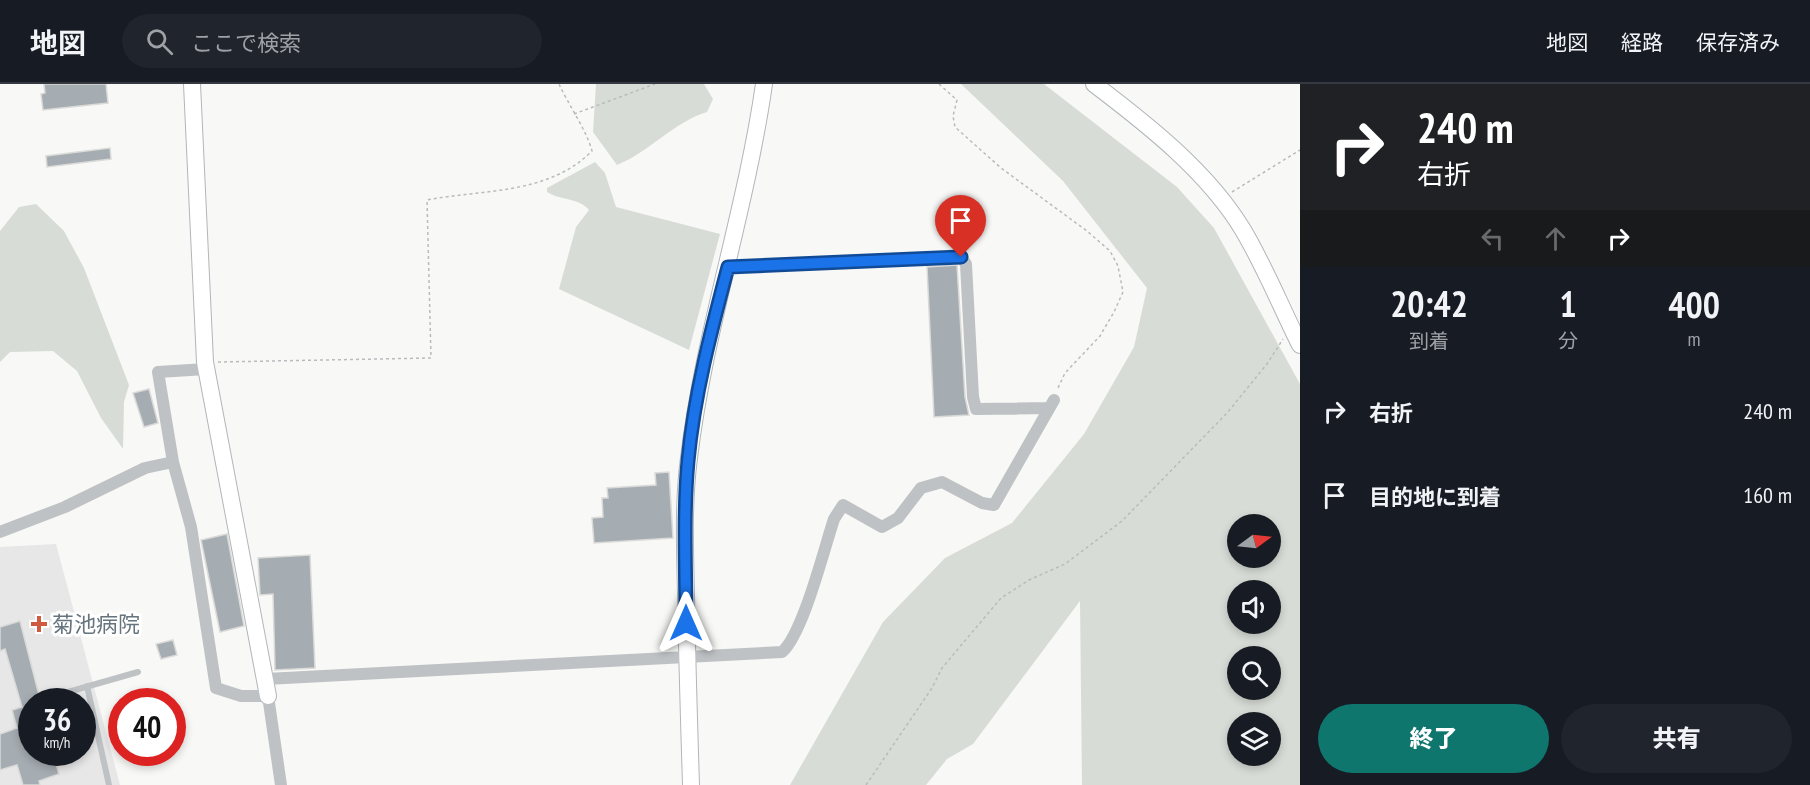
<!DOCTYPE html>
<html lang="ja">
<meta charset="utf-8">
<style>
body{margin:0;font-family:"PT Sans Narrow","Noto Sans JP",sans-serif;background:#20242c;color:#f1f3f6;height:100vh;display:flex;flex-direction:column;font-size:22px;white-space:nowrap}
*{box-sizing:border-box;margin:0}
p{font-size:20px;color:#9ea1a6}
.icon{flex:none;width:33px;height:33px;fill:none;stroke:currentColor;stroke-width:2;stroke-linecap:round;stroke-linejoin:round}
.map{position:relative;flex:1;overflow:hidden}
.panel{display:flex;flex-direction:column;background:#171b24;width:510px}
.panel>*{flex:none}
.guide{background:#202124;color:#fff;overflow:hidden}
.needle{width:39px;rotate:75deg}
.buttons{position:absolute;left:1227px;top:430px;display:grid;gap:12px}
.buttons a{display:grid;place-items:center;width:54px;height:54px;border-radius:50%;background:#171b24;box-shadow:0 3px 9px #0003;font-size:30px}
.speed{position:absolute;left:18px;top:604px;display:flex;gap:12px;font-size:30px;font-weight:700;text-align:center}
.speed>*{display:grid;place-content:center;width:78px;height:78px;border-radius:50%;background:#171b24;box-shadow:0 3px 9px #0003;line-height:1}
.speed small{font-size:15px;font-weight:400}
.speed .limit{border:9px solid #d22;background:#fff;color:#111}
.pin{position:absolute;display:grid;place-items:center;width:51px;height:51px;color:#fff;margin:-62px -26px;border-radius:50% 50% 50% 0;rotate:-45deg;box-shadow:0 0 6px #0007}
.pin .icon{rotate:45deg}
.me{position:absolute;width:66px;margin:-33px;rotate:0deg;stroke-linejoin:round;filter:drop-shadow(0 0 4px #0008)}
.turn{display:flex;align-items:center;gap:21px;height:126px;padding:0 18px;font-size:27px}
.turn .icon{width:78px;height:78px;stroke-width:2.5}
.turn b{display:block;font-size:42px;line-height:51px}
.lanes{display:flex;align-items:center;height:57px;padding:0 18px;background:#0003;justify-content:center;gap:30px;direction:ltr}
.lanes .off{opacity:.35}
.eta{display:flex;justify-content:space-evenly;align-items:center;height:102px;text-align:center}
.eta b{font-size:36px;font-weight:800;line-height:42px}
.button{display:flex;gap:12px;margin-top:auto;padding:12px 18px}
.button a{flex:1;height:69px;border-radius:36px;background:#0f766e;color:#fff;font-size:24px;font-weight:800;line-height:69px;text-align:center}
.button a+a{background:#20242c;color:#f1f3f6}
ul{padding:0;list-style:none}
li{display:flex;align-items:center;gap:18px;height:84px;padding:0 18px}
li div{flex:1}
li b{display:block;font-size:22px}
li em{font-style:normal}
header{display:flex;align-items:center;gap:36px;box-sizing:border-box;height:84px;padding:0 30px;background:#171b24;border-bottom:2px solid #363941}
header strong{font-size:28px}
nav{display:flex;gap:33px;margin-inline-start:auto;font-size:21px}
.search{width:420px;height:54px;background:#20242c;display:flex;align-items:center;gap:15px;box-sizing:border-box;padding:0 21px;border-radius:33px;color:#9ea1a6;font-size:22px}
main{display:flex;flex:1;min-height:0}
.map>svg:first-child{display:block}
</style>
<header>
<strong>地図</strong>
<div class="search"><svg class="icon" aria-label="search" viewBox="0 0 24 24"><circle cx="10" cy="10" r="6"/><path d="M15 15l6 6"/></svg>ここで検索</div>
<nav><a>地図</a><a>経路</a><a>保存済み</a></nav>
</header>
<main>
<div class="map">
<svg width="1300" height="701" viewBox="0 0 1300 701">
<rect width="100%" height="100%" fill="#f8f8f6"/>
<path fill="#e6e7e6" fill-rule="evenodd" d="M56 460 120 701H0V463ZM32 618H82V669H32Z"/>
<path fill="#d8dcd6" fill-rule="evenodd" d="M596 0H704L713 15 707 28C674 38 649 68 617 81L593 48Z
M961 0H1044L1177 103 1214 144 1300 300V701H1082L1080 517 973 660 947 675 926 701H790L883 538 945 474 1012 439 1084 350 1134 263 1147 204 1063 97ZM1238 441H1270V474H1238ZM1238 507H1270V540H1238ZM1238 573H1270V606H1238ZM1238 639H1270V672H1238Z
M595 78 605 89 616 123 720 150 689 266 559 205 576 143 589 126C578 113 561 117 547 108V104Z
M36 120 64 147 84 184 129 301 124 318 123 365 101 334 77 287 53 267 10 268 0 278V147L19 123Z"/>
<path fill="#a6adb2" stroke="#dadad8" stroke-width="1.5" d="M44 0H106L108 19 43 26 41 10 45 9Z
M110 64 111 75 47 83 46 72Z
M957 181 965 313 969 331 934 333 927 183Z
M149 305 158 339 144 343 133 309Z
M669 388 673 454 594 459 592 434 603 433 602 414H608L607 404 656 401 655 389Z
M227 450 244 542 220 548 201 456Z
M310 471 315 584 275 586 273 510 260 511 258 474Z
M20 537 39 611 34 613 35 618H32V669H53L59 690 39 697 40 701H23L17 681 0 686V650L17 644 12 626 22 623 5 565 0 567V543Z
M173 556 177 571 161 575 156 560Z"/>
<g fill="none" stroke-linecap="round" stroke-linejoin="round">
<defs>
<path id="secondary" d="M192 0 205 278 268 612
M1094 0C1148 41 1208 88 1243 146 1265 183 1281 223 1300 261
M691 701C689 637 687 574 686 510 685 465 683 419 689 374 704 248 746 126 764 0"/>
</defs>
<use href="#secondary" stroke="#b0b6ba" stroke-width="18"/>
<path stroke="#b8bbbe" stroke-width="1.5" stroke-dasharray="3 3" stroke-linecap="butt" d="M939 0 957 16 953 32 955 43 1001 84 1087 147 1110 167 1118 182 1123 208 1114 228 1100 252 1065 289 1058 304
M574 30 655 0
M1232 108 1300 66
M218 278 431 274 427 116C484 105 548 111 592 67 587 47 568 20 559 0
M866 701 932 604 942 584 1001 514 1029 496 1065 480 1122 437 1227 329 1267 280 1283 255"/>
<path stroke="#bec2c5" stroke-width="6" d="M87 602 109 701
M40 616 138 588"/>
<path stroke="#bec2c5" stroke-width="12" d="M728 183 961 173 966 180 973 313 976 325 1049 324
M173 378 158 288 206 285
M0 448 65 423 145 384 173 378 191 443 216 604 241 612H268L281 701
M266 595 782 568C803 550 824 465 834 435L843 421 882 443 898 434 921 404 942 398 982 419 994 421 1054 316"/>
<use href="#secondary" stroke="#fff" stroke-width="16"/>
</g>
<g fill="none" stroke-linecap="round" stroke-linejoin="round">
<defs>
<path id="route" d="M686 539C686 485 683 431 688 377 694 312 711 247 728 183L961 173"/>
</defs>
<use href="#route" stroke="#114b97" stroke-width="15"/>
<use href="#route" stroke="#1a73e8" stroke-width="10"/>
</g>
<path fill="#ce5b40" stroke="#fff" stroke-width="2" d="M36 531h6v6h6v6h-6v6h-6v-6h-6v-6h6z"/>
<g text-anchor="middle" dominant-baseline="central" stroke-width="6" stroke-linejoin="round" paint-order="stroke">
<g font-size="22" fill="#66747d" stroke="#fff" text-anchor="start">
<text x="52" y="540">菊池病院</text>
</g>
</g>
</svg>
<div class="buttons">
<a><svg class="needle" viewBox="-14 -14 28 28"><path d="M0-13l5 13h-10z" fill="#e53935"/><path d="M0 13l5-13h-10z" fill="#9ea1a6"/></svg></a>
<a><svg class="icon" aria-label="sound" viewBox="0 0 24 24"><path d="M4 9h4l5-4v14l-5-4H4zM17 9q2 3 0 6"/></svg></a>
<a><svg class="icon" aria-label="search" viewBox="0 0 24 24"><circle cx="10" cy="10" r="6"/><path d="M15 15l6 6"/></svg></a>
<a><svg class="icon" aria-label="layers" viewBox="0 0 24 24"><path d="M12 4l9 5-9 5-9-5zM3 14l9 5 9-5"/></svg></a>
</div>
<div class="speed"><div>36<small>km/h</small></div><div class="limit">40</div></div>
<div class="pin" style="left:961px;top:173px;background:#d93025"><svg class="icon" aria-label="arrive" viewBox="0 0 24 24"><path d="M6 21V4h12l-3 4 3 4H6"/></svg></div>
<svg class="me" style="left:686px;top:539px" viewBox="-20 -20 40 40"><path d="M0-17L14 15 0 8-14 15z" fill="#1a73e8" stroke="#fff" stroke-width="4"/></svg>
</div>
<section class="panel">
<div class="guide">
<div class="turn"><svg class="icon" aria-label="right" viewBox="0 0 24 24"><path d="M7 20v-9h11M14 6l5 5-5 5"/></svg><div><b>240 m</b>右折</div></div>
<div class="lanes"><svg class="icon off" aria-label="left" viewBox="0 0 24 24"><path d="M17 20v-9H6M10 6l-5 5 5 5"/></svg><svg class="icon off" aria-label="ahead" viewBox="0 0 24 24"><path d="M12 20V5M6 11l6-6 6 6"/></svg><svg class="icon" aria-label="right" viewBox="0 0 24 24"><path d="M7 20v-9h11M14 6l5 5-5 5"/></svg></div>
</div>
<div class="eta">
<div><b>20:42</b><p>到着</p></div>
<div><b>1</b><p>分</p></div>
<div><b>400</b><p>m</p></div>
</div>
<ul>
<li><svg class="icon" aria-label="right" viewBox="0 0 24 24"><path d="M7 20v-9h11M14 6l5 5-5 5"/></svg><div><b>右折</b></div><em>240 m</em></li>
<li><svg class="icon" aria-label="arrive" viewBox="0 0 24 24"><path d="M6 21V4h12l-3 4 3 4H6"/></svg><div><b>目的地に到着</b></div><em>160 m</em></li>
</ul>
<div class="button"><a>終了</a><a>共有</a></div>
</section>
</main>
